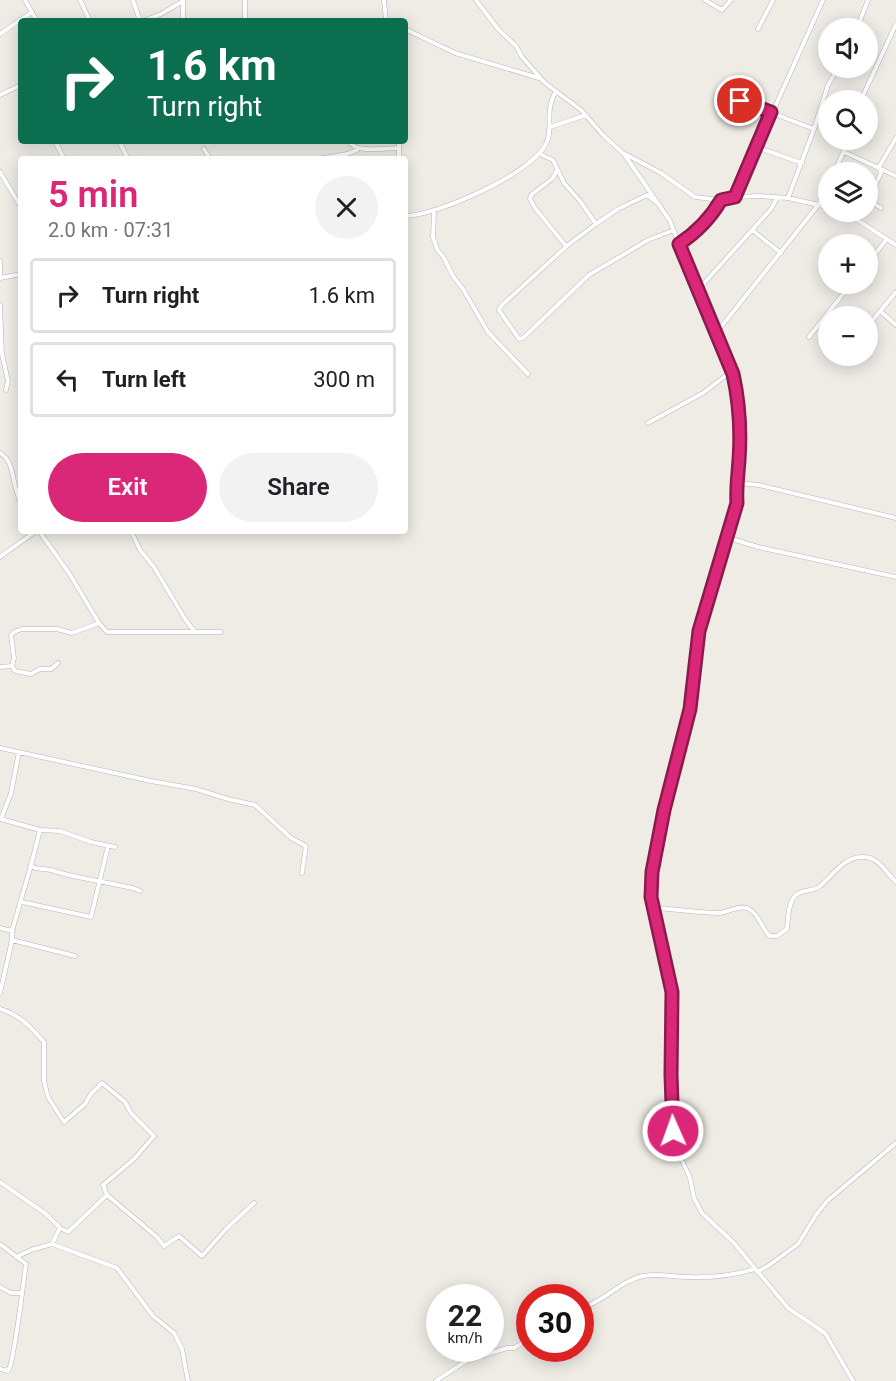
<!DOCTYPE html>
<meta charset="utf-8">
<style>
body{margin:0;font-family:Roboto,sans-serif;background:#f2f2f2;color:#202124;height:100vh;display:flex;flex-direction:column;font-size:22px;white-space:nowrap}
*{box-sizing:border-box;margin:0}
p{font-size:20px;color:#757577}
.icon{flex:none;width:33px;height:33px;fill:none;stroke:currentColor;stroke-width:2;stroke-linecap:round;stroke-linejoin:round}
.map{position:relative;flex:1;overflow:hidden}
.sheet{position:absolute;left:18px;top:156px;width:390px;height:378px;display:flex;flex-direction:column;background:#fff;border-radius:6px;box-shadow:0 3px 15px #0003}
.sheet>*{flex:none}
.hud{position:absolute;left:18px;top:18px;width:390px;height:126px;border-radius:6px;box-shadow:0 3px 15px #0003;background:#0b6e4f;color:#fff;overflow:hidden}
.controls{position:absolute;left:818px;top:18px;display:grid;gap:12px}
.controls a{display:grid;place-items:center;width:60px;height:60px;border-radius:50%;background:#fff;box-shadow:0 3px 15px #0003;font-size:30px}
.speed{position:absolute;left:426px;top:1284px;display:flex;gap:12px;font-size:30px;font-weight:700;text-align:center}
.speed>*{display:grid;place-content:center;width:78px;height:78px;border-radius:50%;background:#fff;box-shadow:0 3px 15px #0003;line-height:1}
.speed small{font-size:15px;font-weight:400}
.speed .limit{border:9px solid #d22;background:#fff;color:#111}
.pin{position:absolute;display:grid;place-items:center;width:51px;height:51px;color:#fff;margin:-26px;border:3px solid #fff;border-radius:50%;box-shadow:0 2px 6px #0007}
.me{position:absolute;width:66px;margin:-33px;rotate:358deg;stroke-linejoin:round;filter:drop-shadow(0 0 4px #0008)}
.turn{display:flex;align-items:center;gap:21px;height:126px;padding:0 30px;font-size:27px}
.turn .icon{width:78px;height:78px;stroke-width:2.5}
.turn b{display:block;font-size:42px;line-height:51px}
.round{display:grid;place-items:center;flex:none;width:63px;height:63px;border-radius:32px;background:#f2f2f2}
.summary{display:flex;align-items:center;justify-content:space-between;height:102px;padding:0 30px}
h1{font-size:36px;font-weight:600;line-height:45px;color:#db2777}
.button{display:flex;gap:12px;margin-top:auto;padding:12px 30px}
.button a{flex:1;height:69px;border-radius:36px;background:#db2777;color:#fff;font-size:24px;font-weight:600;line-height:69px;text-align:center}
.button a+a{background:#f2f2f2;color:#202124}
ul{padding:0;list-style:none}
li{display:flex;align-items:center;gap:18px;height:75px;margin:0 12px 9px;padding:0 18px;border:3px solid #e0e0e0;border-radius:6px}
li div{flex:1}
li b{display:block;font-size:22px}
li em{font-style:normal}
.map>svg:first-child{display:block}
</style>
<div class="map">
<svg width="896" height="1381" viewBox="0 0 896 1381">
<rect width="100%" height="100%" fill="#eeece5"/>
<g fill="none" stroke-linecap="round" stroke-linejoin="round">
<defs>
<path id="minor" d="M25 0 37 21
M80 0 90 21
M133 0 140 21
M384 0 386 21
M476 0 498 29 516 46 522 57 545 83 581 110 603 135 624 154 670 221 697 291 719 336 733 374 736 390 739 458 736 483 737 503 699 631 690 709 669 790 655 849 652 872V897L672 992 671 1075 673 1131 679 1154 690 1178 694 1198 702 1213 734 1243 788 1308 825 1333 853 1381
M705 0 722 10 731 0
M143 21 161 14 183 1
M183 21V1
M245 21V0
M857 28 868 0
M405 29 455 53 539 78
M758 29 773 0
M0 34 32 12
M0 95 21 85
M861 100 896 24
M740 101 814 129
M550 127 586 115
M55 141 64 159
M119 141 128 159
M349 141C355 154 386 148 399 148
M399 141V159
M756 147 802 163
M204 149 210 159
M844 152 896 176
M540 154 553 160 564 183 580 201 596 224 618 209 647 195 657 203
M625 154 661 173 695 197 721 200 735 197 759 196 788 198 828 207
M318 159 347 154 357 150
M879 167 896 138
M880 169 881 173 868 200 881 208
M557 170 553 178 531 195 530 199 535 208 566 246
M0 172 21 207
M834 172 849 140
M735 196 823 0
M788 198 814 129 828 85 838 68
M434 211 433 237 437 249 444 258 453 276 463 289 488 332 528 374
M840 212 848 214 896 245
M405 216C438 215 531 174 546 144 552 133 548 120 550 108 551 102 553 96 556 91
M596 224 568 245 501 306 499 310 519 339 523 338 589 275 648 240 674 230
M752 230 781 253
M679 244C697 232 710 219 721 200
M0 261V278
M867 264 887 239
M0 278 21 274
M697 291 771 209 777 198
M0 305 2 354 8 381 6 390
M880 311 896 325
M867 327 896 292
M717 332 819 204 828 185
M809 337 851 284
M648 423 703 393 732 371
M0 453C16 462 11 486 21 502
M736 483 759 485 896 518
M39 531 69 573 99 623 107 632H221
M131 531 140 550 154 567 185 619 195 632
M726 537 758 547 896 577
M0 557 36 531
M12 666 14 658 11 635 14 632 22 629H57L72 633 99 623
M0 667 12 666 15 671 31 674 40 669H51L58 663
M0 748 151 781 196 789 228 799 255 805 291 838 306 846 302 873
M19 752 11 793 1 819 40 830 31 865 35 868 51 870 68 875 133 888 140 891
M40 830 60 831 91 842 115 847
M22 902 91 917 108 846
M655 908C676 909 698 913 720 913 729 912 738 905 747 908 759 913 761 928 770 936H777L787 929C788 919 788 905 794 897 800 889 811 892 819 887 833 876 843 856 864 857 879 857 886 873 896 882
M0 928 12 931 31 865
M12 940 75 956
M0 993 12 940V931
M0 1009C20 1015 31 1027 44 1042V1081L48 1097 64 1122 85 1104 91 1094 102 1083 125 1102 131 1113 154 1136 134 1159 103 1185 107 1195
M0 1182 46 1214 60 1228 68 1232 107 1195 157 1237 164 1246 179 1236 202 1256 226 1229 254 1203
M0 1244 26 1264C21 1299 18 1333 10 1367L8 1371 0 1369
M52 1244 60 1228
M16 1257 31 1250 52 1244 117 1268 153 1316 174 1333 182 1349 188 1381
M757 1272 768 1266 798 1244 816 1215 827 1201 896 1143
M0 1287 11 1293H21
M580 1309C603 1302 620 1281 643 1276 659 1273 673 1277 689 1277 711 1278 734 1275 755 1269
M436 1381 466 1361 507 1348H514L530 1338"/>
</defs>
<use href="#minor" stroke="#b2b5b9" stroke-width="5"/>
<use href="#minor" stroke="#fff" stroke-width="4"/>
</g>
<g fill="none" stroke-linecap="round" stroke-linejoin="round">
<defs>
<path id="route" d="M673 1131 671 1075 672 992 651 897 652 872 664 810 690 709 699 631 737 503C736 488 738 475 739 460 741 432 739 401 733 374L679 244C697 232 710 219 721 200L735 197 771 112 740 101"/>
</defs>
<use href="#route" stroke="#8e194d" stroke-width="15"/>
<use href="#route" stroke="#db2777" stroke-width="10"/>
</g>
</svg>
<div class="controls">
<a><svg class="icon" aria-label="sound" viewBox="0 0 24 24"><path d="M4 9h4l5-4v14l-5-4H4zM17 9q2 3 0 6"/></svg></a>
<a><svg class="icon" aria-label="search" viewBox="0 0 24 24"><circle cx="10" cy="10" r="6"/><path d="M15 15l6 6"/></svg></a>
<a><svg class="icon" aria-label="layers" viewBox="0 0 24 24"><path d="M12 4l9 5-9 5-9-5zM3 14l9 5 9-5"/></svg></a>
<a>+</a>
<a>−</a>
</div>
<div class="speed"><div>22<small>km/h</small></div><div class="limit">30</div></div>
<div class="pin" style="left:740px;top:101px;background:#d93025"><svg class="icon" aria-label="arrive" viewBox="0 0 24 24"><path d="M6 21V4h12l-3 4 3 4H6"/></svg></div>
<svg class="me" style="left:673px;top:1131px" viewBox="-20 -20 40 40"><circle r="17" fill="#db2777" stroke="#fff" stroke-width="3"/><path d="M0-11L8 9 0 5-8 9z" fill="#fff"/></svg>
<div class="hud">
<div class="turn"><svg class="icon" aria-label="right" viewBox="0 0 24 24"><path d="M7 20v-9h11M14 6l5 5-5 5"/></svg><div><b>1.6 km</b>Turn right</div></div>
</div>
<section class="sheet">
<div class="summary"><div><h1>5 min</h1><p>2.0 km · 07:31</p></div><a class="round"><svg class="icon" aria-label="close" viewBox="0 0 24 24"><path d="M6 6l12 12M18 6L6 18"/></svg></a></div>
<ul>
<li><svg class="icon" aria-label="right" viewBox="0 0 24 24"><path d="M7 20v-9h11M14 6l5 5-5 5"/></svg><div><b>Turn right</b></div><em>1.6 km</em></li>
<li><svg class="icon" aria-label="left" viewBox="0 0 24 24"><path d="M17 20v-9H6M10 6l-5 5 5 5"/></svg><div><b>Turn left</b></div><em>300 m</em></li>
</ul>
<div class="button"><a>Exit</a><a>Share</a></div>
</section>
</div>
